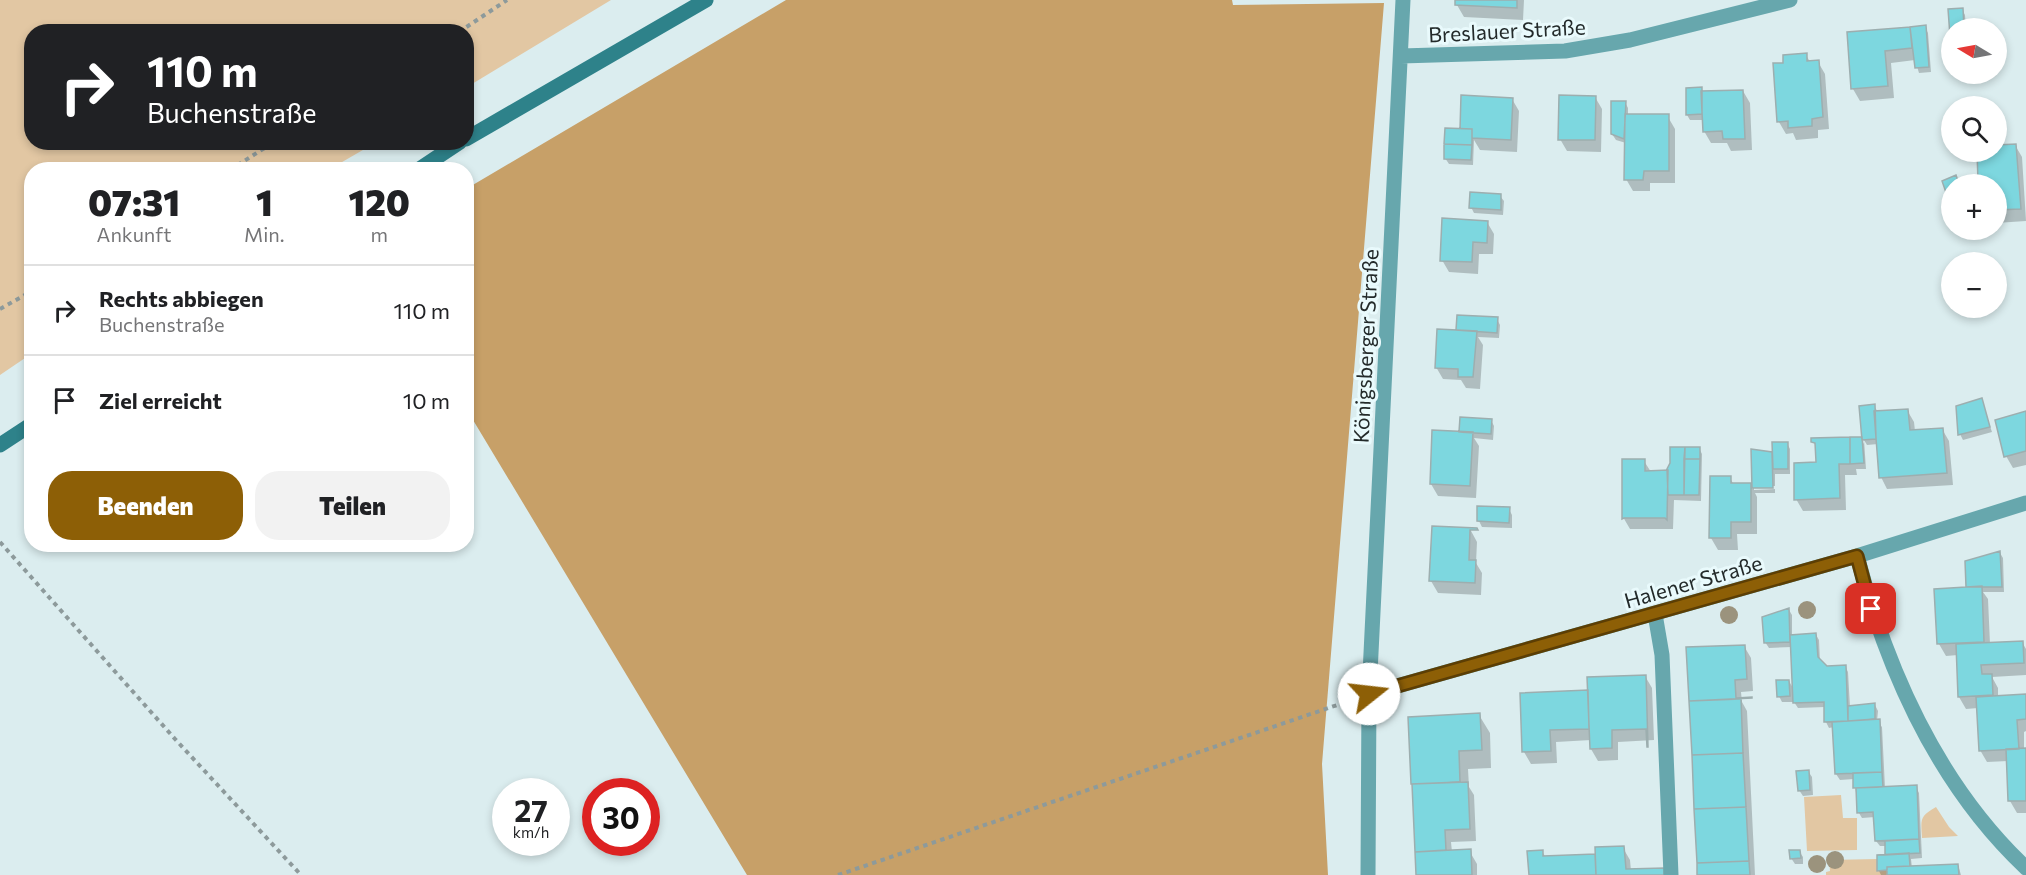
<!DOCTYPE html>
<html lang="de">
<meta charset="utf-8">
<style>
body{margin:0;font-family:Commissioner,sans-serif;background:#f2f2f2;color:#202124;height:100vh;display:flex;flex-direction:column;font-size:22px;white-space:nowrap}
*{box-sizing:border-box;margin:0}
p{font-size:20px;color:#757577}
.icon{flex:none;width:33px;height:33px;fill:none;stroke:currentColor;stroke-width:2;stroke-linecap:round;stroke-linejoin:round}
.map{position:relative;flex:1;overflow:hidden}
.side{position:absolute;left:24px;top:162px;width:450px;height:390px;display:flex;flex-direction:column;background:#fff;border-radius:24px;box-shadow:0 3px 9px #0003}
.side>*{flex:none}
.hud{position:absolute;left:24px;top:24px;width:450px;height:126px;border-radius:24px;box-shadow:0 3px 9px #0003;background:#202124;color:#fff;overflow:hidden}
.needle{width:39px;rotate:280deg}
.tools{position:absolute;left:1941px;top:18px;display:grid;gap:12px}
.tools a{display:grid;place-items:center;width:66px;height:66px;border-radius:50%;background:#fff;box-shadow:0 3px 9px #0003;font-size:30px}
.speed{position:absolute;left:492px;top:778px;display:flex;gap:12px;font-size:30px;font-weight:700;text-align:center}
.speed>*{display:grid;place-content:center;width:78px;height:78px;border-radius:50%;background:#fff;box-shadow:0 3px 9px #0003;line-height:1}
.speed small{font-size:15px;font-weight:400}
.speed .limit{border:9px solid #d22;background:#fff;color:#111}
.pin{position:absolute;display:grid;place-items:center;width:51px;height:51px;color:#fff;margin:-26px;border-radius:12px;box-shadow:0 3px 9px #0006}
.me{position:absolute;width:66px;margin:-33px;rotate:74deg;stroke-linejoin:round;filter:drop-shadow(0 0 4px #0008)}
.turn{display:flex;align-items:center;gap:21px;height:126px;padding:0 24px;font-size:27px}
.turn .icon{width:78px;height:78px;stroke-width:2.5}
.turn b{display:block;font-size:42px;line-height:51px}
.eta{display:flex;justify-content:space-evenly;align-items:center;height:102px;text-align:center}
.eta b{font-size:36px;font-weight:800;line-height:42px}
.action{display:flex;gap:12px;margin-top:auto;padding:12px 24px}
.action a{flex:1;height:69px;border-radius:24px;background:#8d5f06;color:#fff;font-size:24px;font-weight:800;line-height:69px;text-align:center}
.action a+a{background:#f2f2f2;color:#202124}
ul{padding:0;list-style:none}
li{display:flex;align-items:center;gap:18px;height:90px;padding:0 24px;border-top:2px solid #e0e0e0}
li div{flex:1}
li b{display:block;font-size:22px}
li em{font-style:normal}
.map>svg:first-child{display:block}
</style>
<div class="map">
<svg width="2026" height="875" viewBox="0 0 2026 875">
<rect width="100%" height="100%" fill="#dbedef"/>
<path fill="#e2c7a3" d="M0 0H611L467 87 466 32H32V142L375 143 330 169 32 170 31 354 0 375Z
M1841 795 1843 818H1857V850L1807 851 1804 797Z
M1936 807 1949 827 1958 836 1922 838C1921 819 1919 817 1936 807Z
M1877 859V871L1887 870V875H1826V872L1830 871 1829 860Z"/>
<path fill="#c7a068" d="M786 0H1232L1233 5 1384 3 1322 764 1328 875H747L467 410 466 189Z"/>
<path fill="#0003" d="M1457 0H1524L1523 20 1464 17 1457 5Z
M1962 9 1965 15 1966 28H1952L1950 10Z
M1925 27 1928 33 1931 72 1919 73 1915 60 1891 63 1894 98 1860 101 1853 89 1848 33Z
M1806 55 1810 62H1818L1825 74 1829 129 1818 130V138L1796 140 1793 133 1786 134 1779 122 1785 64Z
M1701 89 1703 92 1743 91 1750 103 1752 150 1731 151 1727 143H1711L1704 131V120H1690L1687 115Z
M1595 97 1602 109 1601 152 1567 151 1560 139Z
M1512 99 1519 111 1517 152 1480 150 1474 140 1473 165 1449 164 1445 158 1461 130Z
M1625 102 1628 108V117H1668L1675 129V183H1650V191H1633L1626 179V143L1616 140 1612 134Z
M2015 145 2022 157 2026 221 1996 223V184H1980L1978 152H1996Z
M1500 196 1504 201 1503 215 1474 213 1471 207Z
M1487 222 1494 234 1493 254H1479L1478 274 1449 272 1442 260Z
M1497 319 1500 325 1499 338 1478 337 1483 345 1480 389 1466 388 1461 380 1443 379 1436 367 1459 332Z
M1981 400 1992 432 1963 440 1960 434Z
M1874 406 1878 412 1907 410 1914 422 1915 431 1942 429 1949 441 1953 485 1887 489 1881 477 1878 444 1867 445 1864 440 1866 469H1856L1857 475H1845L1846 510 1803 511 1796 499 1817 464V448L1813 441 1861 438 1864 444 1861 407Z
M2026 413V465L2013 468 2006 456Z
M1491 420 1494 426 1493 440 1474 438 1479 446 1476 498 1438 496 1431 484 1461 433Z
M1787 443 1790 449V474H1775V486H1754V490L1775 489V493H1755L1757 497V534H1737L1738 550H1718L1711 538 1730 478 1734 485H1750L1753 489 1752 451 1774 454Z
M1699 448 1702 454 1701 501 1674 500 1673 529H1630L1623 517 1644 461 1651 472H1667Z
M1509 509 1512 515V528L1482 527 1479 521Z
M1470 529 1477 542 1476 563 1482 573 1481 595 1438 593 1431 581Z
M2000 553 2003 558 2004 592H1983L1988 599 1990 644 2022 642 2026 649V675L1992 677 1998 688V697L2026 696V731L2024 732V750H2026V813H2017L2010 801 2008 761 1987 762 1980 750 1978 708 1966 709 1959 697 1958 655 1946 656 1939 644 1969 588Z
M1789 610 1792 615V636L1816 635 1819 640 1820 662 1826 667 1845 666 1848 672 1850 707 1875 705 1878 711 1877 721 1882 727 1885 788 1916 787 1919 793 1922 858 1911 859 1912 868 1958 865 1961 875H1881L1879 871 1887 856 1886 846H1880L1876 841 1875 817 1862 818 1859 813 1854 779 1840 780 1836 774 1834 727 1829 728 1826 722 1825 707 1798 708 1794 702H1782L1779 696 1789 681 1794 690 1792 647 1769 648 1765 642Z
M1744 646 1751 658 1753 691 1741 692 1742 702 1747 711 1755 875H1699L1688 649Z
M1645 676 1652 688 1654 740 1618 742V760L1598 761 1591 749V740L1556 742 1557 763 1531 764 1524 752 1589 692Z
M1479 715 1490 733 1491 768 1468 769 1469 787 1474 795 1476 841 1451 842 1452 852H1470L1477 864V875H1417L1410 718Z
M1808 771 1812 777 1813 795 1803 796 1799 790Z
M1623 848 1630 860 1631 871 1666 875H1530L1542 851 1546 858 1597 855Z
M1799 851 1803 857V864H1795L1791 858Z"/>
<path fill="#7dd7df" stroke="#9daeaf" stroke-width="1.5" d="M1455 0H1517V8L1455 5Z
M1963 8 1964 28H1952V36H1950L1948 9Z
M1926 25 1929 67 1915 68 1910 27Z
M1910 27 1912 48 1885 51 1888 86 1851 89 1847 32Z
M1807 53V61L1819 60 1823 117 1812 119V126L1788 128V121L1777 122 1773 63H1783V55Z
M1702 87V114L1686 115V88Z
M1743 90 1745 139H1723L1722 131 1703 132 1701 91Z
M1461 95 1513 98 1511 140 1472 138V129H1460Z
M1559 95 1596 96 1595 140H1558Z
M1611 101H1626L1624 139 1611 134Z
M1625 114H1669V171H1644L1643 180H1624Z
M1445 128 1472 129V145L1444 144Z
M1444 144 1472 145 1471 160 1444 159Z
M2016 144 2021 209 1996 210V184H1980L1978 181 1977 152H1996V145Z
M1956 175 1959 184H1952V210L1942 181Z
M1470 192 1501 194V210L1469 208Z
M1442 218 1488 221 1487 243 1473 242 1472 262 1440 261Z
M1457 315 1498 317 1497 333 1456 330Z
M1437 329 1477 331 1473 377H1458V369L1435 368Z
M1982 398 1990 427 1958 435 1956 406Z
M1875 404 1876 439 1862 440 1859 406Z
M1908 409 1910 430 1943 428 1947 473 1879 478 1874 411Z
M2026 411V451L2004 457 1995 420Z
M1460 417 1492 419 1491 434 1459 432Z
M1432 430 1473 432 1470 486 1430 484Z
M1850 437V464H1839L1840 498 1794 500V463L1816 462 1815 443 1811 442V438Z
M1850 437H1862L1864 463 1850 464Z
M1772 442H1788V469H1773Z
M1670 447H1685L1684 495H1668L1667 469 1670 463Z
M1685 447H1700V459H1684Z
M1751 449 1772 452 1773 488H1752Z
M1622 459H1645V471L1668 470 1667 520 1665 518H1624L1622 519Z
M1684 459H1700L1699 495H1684Z
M1710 476H1731V483H1751V522H1731V538H1709Z
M1477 506 1510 507 1509 523 1477 521Z
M1432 526 1477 528 1478 530H1470L1469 560H1476L1475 583 1429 581Z
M2000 551 2002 587H1966L1965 561Z
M1982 586 1984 642 1937 644 1934 589Z
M1789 608 1790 642 1764 643 1762 617Z
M1816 633 1818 657 1827 666 1846 665 1848 721 1824 722V702L1793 703 1790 635Z
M2023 641 2024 663 1981 665 1982 674H1992L1993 695 1958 697 1956 644Z
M1745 645 1747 679 1735 680 1736 698 1752 697V698L1689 701 1686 647Z
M1646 675 1648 747H1647L1646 729 1612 730V748L1590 749 1587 677Z
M1776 680H1789L1790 696 1777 697Z
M1588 690 1589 729 1550 730 1551 751 1522 752 1520 693Z
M2026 694V719L2017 720 2019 749 1979 751 1976 697Z
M1741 699 1743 753 1692 755 1689 701Z
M1875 703V719L1848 721V706Z
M1480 713 1482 750 1459 751 1460 782 1411 784 1408 717Z
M1880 719 1882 772 1835 774 1832 722Z
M2026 748V801H2008L2006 749Z
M1743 753 1746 807 1694 809 1692 755Z
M1809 770 1810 790 1798 791 1796 771Z
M1882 772 1883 787 1853 788V773Z
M1468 782 1470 829 1445 830 1446 850 1415 852 1412 784Z
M1917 785 1919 839 1875 841 1873 812 1857 813 1856 788Z
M1746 807 1749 861 1697 863 1694 809Z
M1919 839 1920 853 1885 855V841Z
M1624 846 1626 869 1664 868V875H1596L1595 847Z
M1471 849 1472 875H1416L1415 852Z
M1543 850V856L1595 854 1596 875H1529L1527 851Z
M1789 850H1800L1801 858 1790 859Z
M1909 853 1910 866 1887 867V870L1877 871V855Z
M1749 861 1750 875H1697V863Z
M1958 864 1959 875H1887V867Z"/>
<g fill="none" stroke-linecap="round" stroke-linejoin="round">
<path stroke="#8d9a9b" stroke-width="4" stroke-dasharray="4.5 4.5" stroke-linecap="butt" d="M459 32 507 0
M230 170 274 142
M0 309 32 291
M0 542 175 739 301 875
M838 875 1346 702"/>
<path stroke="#67a7ad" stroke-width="15" d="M1655 614 1662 655 1671 875"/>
<path stroke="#67a7ad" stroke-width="15" d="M1401 56 1565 51 1630 40 1790 0
M1857 556C1887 670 1939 786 2026 868
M1369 694 1857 556 2026 503
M1368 875 1369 694 1403 0"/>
<path stroke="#2e828a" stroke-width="15" d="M466 139 706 0
M418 170 460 142
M0 445 32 424"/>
</g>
<g fill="#9b937d">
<circle cx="1807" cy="610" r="9"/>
<circle cx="1729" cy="615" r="9"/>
<circle cx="1835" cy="860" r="9"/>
<circle cx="1817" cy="864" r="9"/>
</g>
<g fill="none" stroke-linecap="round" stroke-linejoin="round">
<defs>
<path id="route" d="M1369 694 1857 556 1871 609"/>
</defs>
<use href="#route" stroke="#5c3e04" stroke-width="15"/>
<use href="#route" stroke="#8d5f06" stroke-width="10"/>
</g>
<g text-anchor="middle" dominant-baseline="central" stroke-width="6" stroke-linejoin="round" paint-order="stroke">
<g font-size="21" fill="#232a2a" stroke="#e9fafc">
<text transform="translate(1507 30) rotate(-3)">Breslauer Straße</text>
<text transform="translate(1365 346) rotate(-87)">Königsberger Straße</text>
<text transform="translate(1693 581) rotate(-16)">Halener Straße</text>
</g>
</g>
</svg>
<div class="tools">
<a><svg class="needle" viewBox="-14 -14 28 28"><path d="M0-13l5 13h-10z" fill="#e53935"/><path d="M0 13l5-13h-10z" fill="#757577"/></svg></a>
<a><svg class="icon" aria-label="search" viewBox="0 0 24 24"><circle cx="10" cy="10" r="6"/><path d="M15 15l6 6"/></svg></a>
<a>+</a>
<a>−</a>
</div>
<div class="speed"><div>27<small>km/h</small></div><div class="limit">30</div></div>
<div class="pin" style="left:1871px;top:609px;background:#d93025"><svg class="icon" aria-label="arrive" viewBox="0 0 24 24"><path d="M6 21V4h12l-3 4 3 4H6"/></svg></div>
<svg class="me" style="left:1369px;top:694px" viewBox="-20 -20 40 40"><circle r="19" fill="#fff"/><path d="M0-13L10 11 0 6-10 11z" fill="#8d5f06"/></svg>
<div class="hud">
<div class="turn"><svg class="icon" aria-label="right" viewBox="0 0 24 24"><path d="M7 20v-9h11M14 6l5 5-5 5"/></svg><div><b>110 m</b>Buchenstraße</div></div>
</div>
<section class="side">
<div class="eta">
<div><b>07:31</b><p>Ankunft</p></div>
<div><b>1</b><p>Min.</p></div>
<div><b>120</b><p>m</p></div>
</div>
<ul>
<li><svg class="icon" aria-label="right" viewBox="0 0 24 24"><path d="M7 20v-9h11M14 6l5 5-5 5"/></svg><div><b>Rechts abbiegen</b><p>Buchenstraße</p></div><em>110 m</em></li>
<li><svg class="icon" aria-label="arrive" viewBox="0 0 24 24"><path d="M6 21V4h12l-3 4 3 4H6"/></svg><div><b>Ziel erreicht</b></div><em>10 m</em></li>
</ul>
<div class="action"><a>Beenden</a><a>Teilen</a></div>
</section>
</div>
